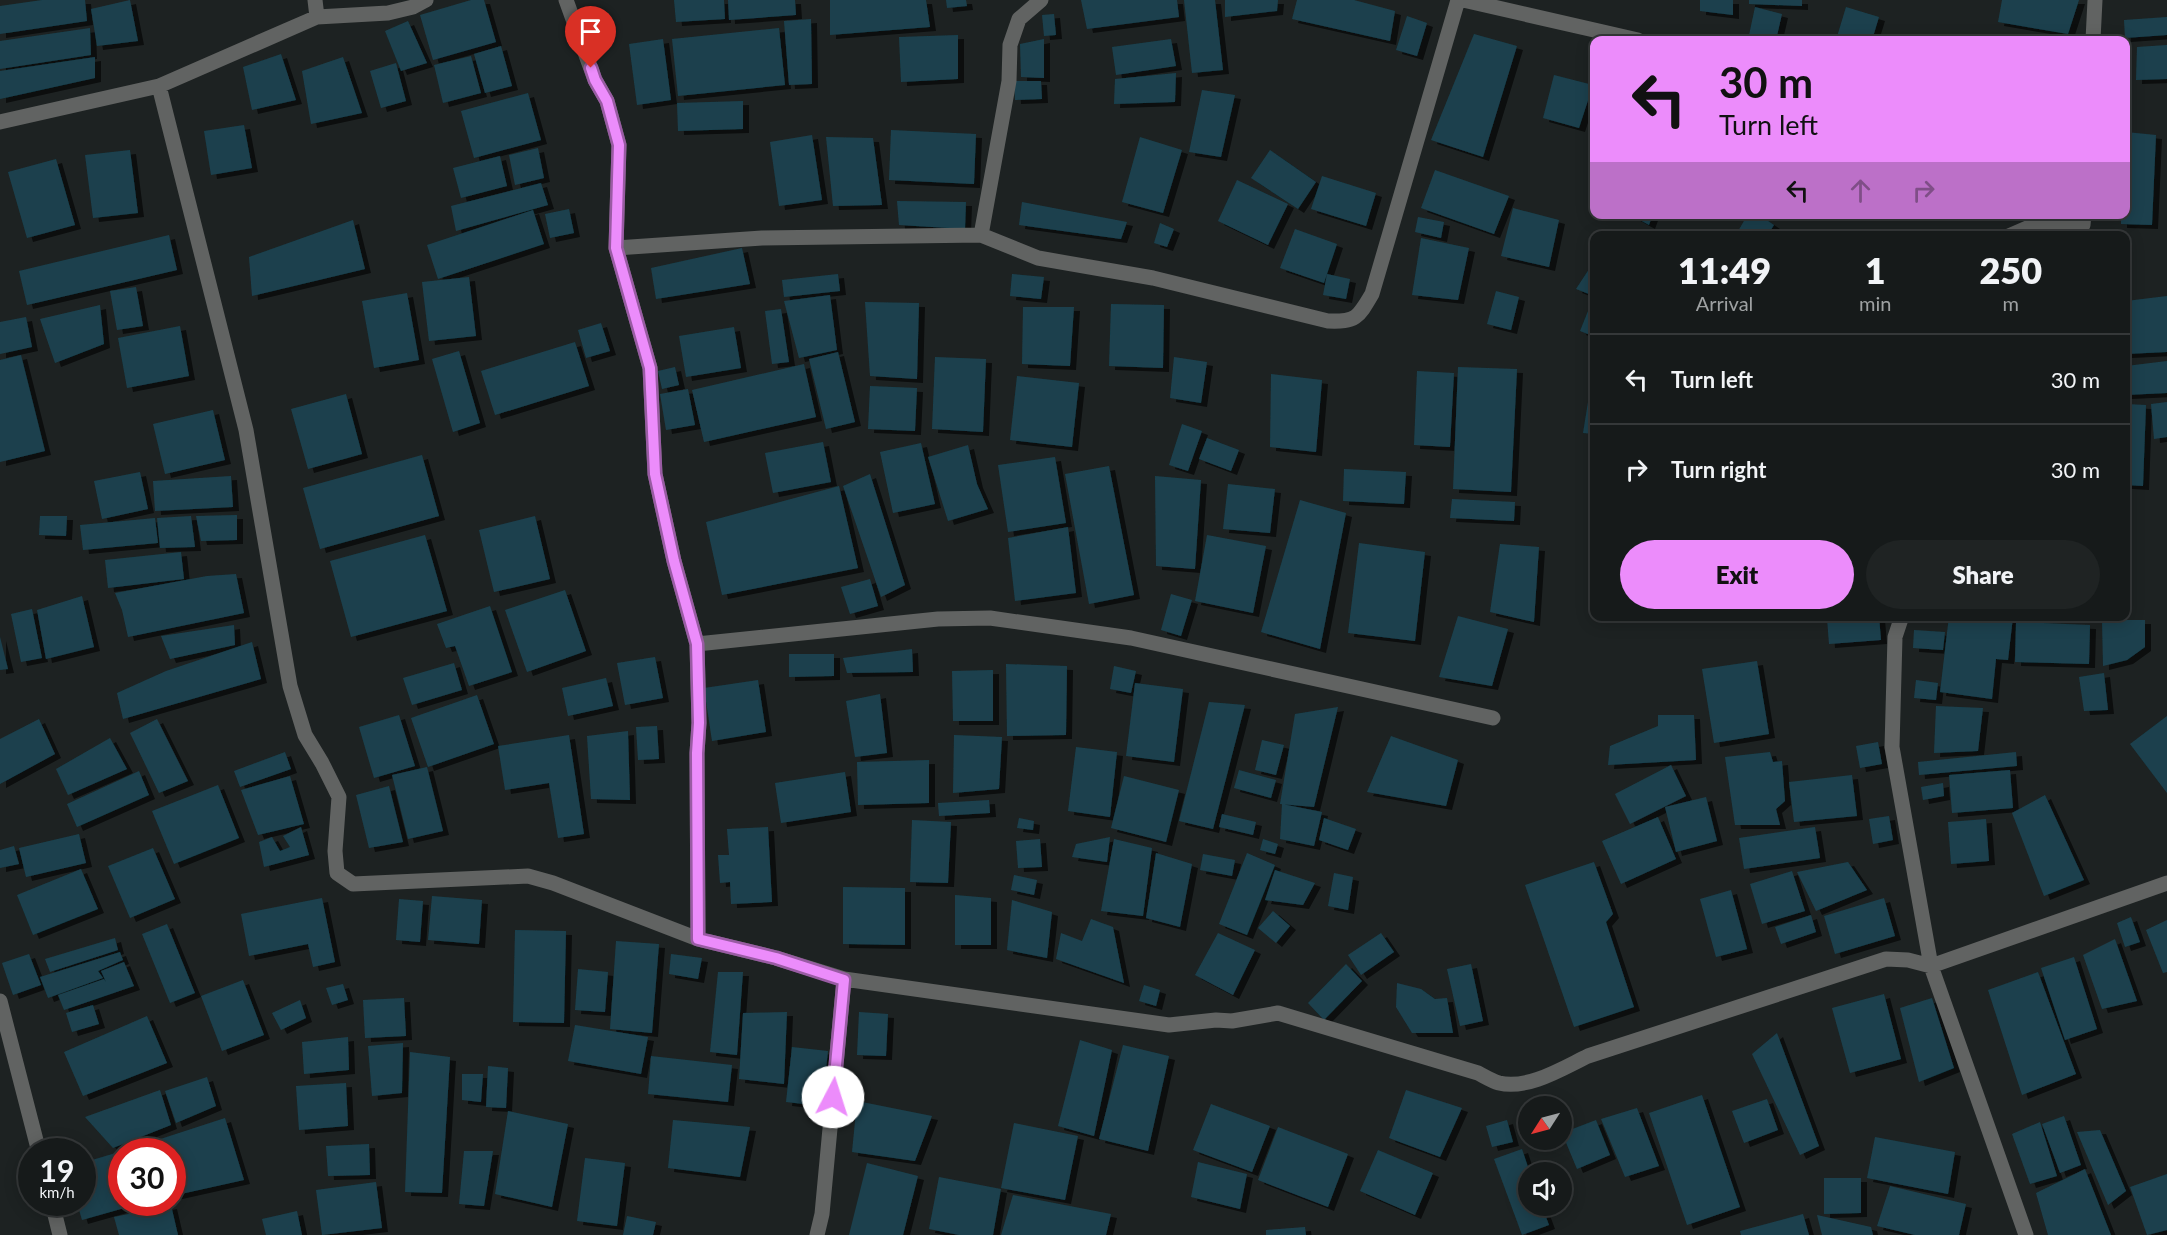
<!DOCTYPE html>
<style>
body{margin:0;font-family:Lato,sans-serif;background:#1f2323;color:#f1f3f6;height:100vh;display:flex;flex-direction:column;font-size:22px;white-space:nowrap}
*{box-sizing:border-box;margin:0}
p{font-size:20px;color:#9ea1a2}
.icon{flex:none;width:33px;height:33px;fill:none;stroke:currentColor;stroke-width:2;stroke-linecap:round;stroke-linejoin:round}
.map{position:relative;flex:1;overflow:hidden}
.sheet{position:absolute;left:1590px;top:231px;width:540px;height:390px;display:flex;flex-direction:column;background:#161a1a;border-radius:12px;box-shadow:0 3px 15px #0003,0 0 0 2px #353839}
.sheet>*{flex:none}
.top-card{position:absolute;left:1590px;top:36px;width:540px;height:183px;border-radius:12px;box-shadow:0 3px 15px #0003,0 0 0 2px #353839;background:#ec8cfb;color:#111;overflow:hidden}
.needle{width:39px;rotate:234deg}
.controls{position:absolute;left:1518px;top:1096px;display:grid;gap:12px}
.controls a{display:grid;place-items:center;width:54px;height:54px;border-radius:50%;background:#161a1a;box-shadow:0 3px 15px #0003,0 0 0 2px #353839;font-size:30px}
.speed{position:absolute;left:18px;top:1138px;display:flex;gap:12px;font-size:30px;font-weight:700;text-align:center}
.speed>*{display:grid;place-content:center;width:78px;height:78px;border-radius:50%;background:#161a1a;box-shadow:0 3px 15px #0003,0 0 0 2px #353839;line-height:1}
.speed small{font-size:15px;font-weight:400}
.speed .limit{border:9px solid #d22;background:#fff;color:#111}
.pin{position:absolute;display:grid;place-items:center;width:51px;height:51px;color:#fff;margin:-62px -26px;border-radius:50% 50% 50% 0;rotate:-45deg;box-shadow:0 0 6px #0007}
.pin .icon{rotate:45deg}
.me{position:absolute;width:66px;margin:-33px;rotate:5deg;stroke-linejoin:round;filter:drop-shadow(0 0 4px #0008)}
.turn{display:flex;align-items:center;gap:21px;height:126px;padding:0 30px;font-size:27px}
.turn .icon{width:78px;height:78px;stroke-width:2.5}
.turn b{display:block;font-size:42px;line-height:51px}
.lanes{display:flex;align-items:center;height:57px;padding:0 30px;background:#0003;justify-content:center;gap:30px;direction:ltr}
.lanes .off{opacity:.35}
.eta{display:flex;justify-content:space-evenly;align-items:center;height:102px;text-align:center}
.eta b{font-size:36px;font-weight:800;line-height:42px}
.primary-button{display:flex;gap:12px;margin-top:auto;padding:12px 30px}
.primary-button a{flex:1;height:69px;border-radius:36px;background:#ec8cfb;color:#111;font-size:24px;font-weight:800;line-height:69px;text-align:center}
.primary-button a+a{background:#1f2323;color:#f1f3f6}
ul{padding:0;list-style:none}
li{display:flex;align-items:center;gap:18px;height:90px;padding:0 30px;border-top:2px solid #353839}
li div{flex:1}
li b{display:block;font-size:22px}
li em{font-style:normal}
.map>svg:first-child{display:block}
</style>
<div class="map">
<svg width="2167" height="1235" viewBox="0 0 2167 1235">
<defs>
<filter id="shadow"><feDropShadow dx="6" dy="4" stdDeviation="0" flood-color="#0009"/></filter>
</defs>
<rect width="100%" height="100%" fill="#1d2222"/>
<path fill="#1a414e" filter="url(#shadow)" d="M42 0H85L87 21 0 34V6Z
M130 0 138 41 97 46 91 9Z
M471 0H484L496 42 433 60 420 15Z
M674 0H724L725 19 676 22Z
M728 0H795L796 15 729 20Z
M830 0H926L930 27 830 35Z
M946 0H966L967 6 947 8Z
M1081 0H1177L1179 17 1087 29Z
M1184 0H1215L1223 70 1192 73Z
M1225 0H1278L1277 11 1225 17Z
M1297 0H1354L1395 11 1390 41 1292 19Z
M1700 0H1733V15L1700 11Z
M1749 0H1802V6L1749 4Z
M2002 0H2079L2068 34 1998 22Z
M1755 7 1782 14 1776 40H1748Z
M1846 7 1879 17 1872 40H1836Z
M1054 14 1056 35 1044 36 1042 15Z
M1407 16 1427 23 1417 56 1396 50Z
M2167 17V35L2125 38 2124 20Z
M811 19 812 84 789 85 784 21Z
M408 21 427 63 401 71 385 31Z
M90 28 91 55 0 69V41Z
M779 28 785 85 678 96 672 39Z
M1474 34 1517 46 1483 157 1431 140Z
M958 35V79L901 82 899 37Z
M663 39 671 100 637 105 629 44Z
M1044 39V78L1021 77 1020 44Z
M1171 39 1176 66 1116 75 1112 47Z
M2167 45V79L2136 80 2137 47Z
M501 46 512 86 485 93 474 54Z
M281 54 296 100 252 110 243 67Z
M471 56 481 93 443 103 434 65Z
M95 57V78L0 99V71Z
M343 57 362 113 311 124 302 71Z
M396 63 406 101 381 108 370 71Z
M1176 73 1175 102 1114 104 1115 79Z
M1554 75 1593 85 1579 128 1543 118Z
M1014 81H1041L1042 99 1015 100Z
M1202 90 1235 95 1221 157 1189 152Z
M528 93 541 140 474 158 461 111Z
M743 101V129L678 131 677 103Z
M244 125 252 168 211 175 204 131Z
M891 130 976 134 974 184 889 180Z
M2126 132 2156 135 2152 225 2121 224V214H2126Z
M812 135 822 200 779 206 770 142Z
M826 137 873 138 882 205 833 206Z
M1140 137 1182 150 1163 213 1122 202Z
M538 148 544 178 515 185 509 155Z
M130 150 138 213 93 218 85 155Z
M1270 150 1316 182 1298 209 1251 178Z
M500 156 507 186 461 198 453 168Z
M56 159 75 225 27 238 8 172Z
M1435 170 1509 196 1494 234 1421 208Z
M1322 176 1376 193 1366 226 1311 209Z
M1237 180 1288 204 1268 245 1218 221Z
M541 183 548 205 456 231 451 206Z
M897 201 966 202 965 229 899 225Z
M1022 202 1127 222 1121 239 1019 225Z
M1513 208 1559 220 1549 267 1501 256Z
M569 209 574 233 550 238 545 214Z
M533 210 544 244 438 279 427 245Z
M1629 214H1653L1649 225Z
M1748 214H1758L1774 225 1767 236H1742L1737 233Z
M1418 217 1444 222 1441 238 1415 232Z
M353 220 365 269 252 296 249 257Z
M1160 223 1174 229 1167 247 1154 243Z
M1295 229 1337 244 1324 283 1280 268Z
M2037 231 2078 234V236H2036Z
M169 235 177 270 27 305 19 271Z
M1421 238 1469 248 1458 300 1412 295Z
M742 248 750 284 656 299 651 268Z
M1593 263 1594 264V296L1576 289Z
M838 274 840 291 784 297 782 280Z
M1012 274 1044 277 1041 299 1010 296Z
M1327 274 1350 279 1346 299 1323 295Z
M469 277 476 336 429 341 422 282Z
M136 287 143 326 117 330 110 291Z
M1496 291 1519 297 1511 330 1487 324Z
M407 293 419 360 374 368 362 301Z
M830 295 837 350 799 358 784 301Z
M2167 296V352L2126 354V301Z
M865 302 919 303 917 379 870 376Z
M1111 304 1164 305 1163 368 1109 366Z
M100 305 104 344 55 363 40 319Z
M1590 306 1594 308 1593 336 1580 331Z
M1023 307H1074L1070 366 1022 364Z
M781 309 789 362 772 364 765 311Z
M26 317 32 347 0 354V322Z
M601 323 610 351 586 358 578 330Z
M180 326 189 376 127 388 118 338Z
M734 327 741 368 686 377 679 336Z
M575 342 589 386 495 415 481 371Z
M459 351 480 423 453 432 432 359Z
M838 352 855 422 826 429 809 359Z
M21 355 45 451 0 462V360Z
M935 357 986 359 983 432 932 429Z
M1174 357 1207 362 1201 403 1170 398Z
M2167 361V393L2126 395V366Z
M804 364 816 417 704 442 692 390Z
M675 367 679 385 662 389 658 371Z
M1458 367 1517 369 1511 492 1453 489Z
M1417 371 1454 373 1450 447 1414 445Z
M1271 374 1322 380 1316 452 1270 447Z
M1017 376 1079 383 1072 447 1010 440Z
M870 386 917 388 915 431 868 429Z
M688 389 695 425 666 430 660 394Z
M346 394 362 454 308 469 291 409Z
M1588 402 1594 403V434L1583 433Z
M2167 402V437L2154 439 2151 404Z
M2126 404 2146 405 2143 486 2126 485Z
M213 410 225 460 165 474 153 424Z
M1182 424 1202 431 1188 471 1169 465Z
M1207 438 1239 450 1231 471 1199 459Z
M823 442 831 482 773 493 765 453Z
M921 443 935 504 893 513 880 452Z
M968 445 977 484 988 509 948 521 928 457Z
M422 455 439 516 320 549 303 488Z
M1055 457 1066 523 1008 532 998 465Z
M1109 466 1134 595 1089 604 1065 474Z
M1344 469 1406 472 1404 504 1343 501Z
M140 472 148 509 102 519 94 481Z
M870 474 905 585 881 597 843 486Z
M231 476 233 507 155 511 153 481Z
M1155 476 1201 480 1195 569 1156 566Z
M1228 484 1275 489 1270 533 1223 529Z
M839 486 858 568 722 595 706 522Z
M1452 499 1515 502 1514 521 1450 518Z
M1300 500 1346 513 1320 649 1261 632Z
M237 515V540L201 541 196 516Z
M40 516H67L66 536 39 535Z
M191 516 195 547 160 548 157 518Z
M535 516 550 579 494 592 479 530Z
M155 518 158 543 83 550 80 525Z
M1068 527 1076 593 1015 601 1008 538Z
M425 535 447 611 351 637 330 561Z
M1207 535 1266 546 1253 613 1195 601Z
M1359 543 1425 552 1415 641 1348 633Z
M1500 544 1539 547 1534 622 1490 612Z
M181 552 184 579 108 588 105 560Z
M236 574 244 613 128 637 122 610 115 593 207 576Z
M870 579 878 606 850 614 841 587Z
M565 590 586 651 527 672 505 610Z
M1171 594 1192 600 1181 636 1161 630Z
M82 596 94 647 46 659 37 610Z
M490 606 512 672 469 686 455 646 446 648 437 624Z
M32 609 42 658 21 662 11 614Z
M1458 616 1508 629 1492 686 1439 677Z
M1841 616H1879L1881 640 1829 644 1827 618Z
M1949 616 2013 617 2008 660 1996 659 1992 699 1940 692Z
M2102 620H2145V647L2127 660 2103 666Z
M2016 622 2090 625 2089 664 2015 662Z
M234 625 235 645 170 659 161 636Z
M1914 630 1945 632 1943 650 1913 648Z
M0 637 8 669 0 670Z
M252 642 261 679 123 719 117 693 166 671Z
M912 649 913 672 847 673 843 658Z
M789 654H834V676L789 677Z
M655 657 663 698 625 705 617 663Z
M1757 661 1769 734 1714 743 1702 669Z
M454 663 462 690 412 705 403 678Z
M1006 664 1067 666 1066 735 1007 736Z
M1114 666 1136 671 1131 693 1110 689Z
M993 670V721H953L952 671Z
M2104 673 2108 710 2084 711 2079 677Z
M606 678 613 706 568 716 562 688Z
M758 680 766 732 712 741 704 688Z
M1916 680 1938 683 1936 700 1914 698Z
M1135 683 1183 689 1174 762 1126 756Z
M880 694 887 753 855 757 846 701Z
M477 695 494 744 428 767 411 718Z
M1209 702 1245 705 1213 829 1179 821Z
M1936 706 1983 708 1978 751 1934 753Z
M1338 707 1314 807 1280 804 1295 714Z
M399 715 415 766 374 778 359 727Z
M1658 715H1694L1696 760 1608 765 1610 746 1658 726Z
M2167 716V793L2130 744Z
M39 719 55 754 0 784V739Z
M157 719 188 781 159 793 130 733Z
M657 726 659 759 638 760 636 727Z
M628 731 630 800 591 799 587 736Z
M569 735 584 834 558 838 549 783 505 790 498 746Z
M954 735 1002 737 999 789 953 793Z
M1391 736 1458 760 1446 806 1367 792Z
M110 738 127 769 68 795 56 769Z
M1262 740 1284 745 1276 775 1255 770Z
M1878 742 1882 764 1860 768 1856 746Z
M1076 747 1117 752 1110 817 1068 811Z
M285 752 291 769 240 787 234 771Z
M1770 752 1773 762 1782 761 1785 801 1776 809 1780 825H1735L1725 757Z
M2016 752 2017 766 1919 775 1918 762Z
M929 760V803L858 805 857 762Z
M1671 765 1686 796 1630 824 1615 794Z
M427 767 443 831 408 839 392 775Z
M1239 770 1276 780 1271 798 1234 788Z
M2010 770 2013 808 1952 813 1949 775Z
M139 771 149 795 77 827 67 804Z
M845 772 851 812 781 823 775 783Z
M1852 775 1857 816 1794 822 1789 782Z
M290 776 304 824 258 835 241 790Z
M1124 776 1179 790 1166 842 1111 828Z
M1943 783 1944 796 1923 800 1921 787Z
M218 785 239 838 174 864 152 811Z
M389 786 403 842 369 848 356 795Z
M2045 795 2084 880 2044 896 2012 813Z
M1706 797 1717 841 1676 852 1665 807Z
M989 800 990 813 939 816 938 803Z
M1282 804 1322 812 1314 846 1280 839Z
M1222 814 1256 822 1253 835 1219 827Z
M1889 816 1893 840 1873 844 1869 819Z
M1658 817 1676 859 1621 884 1602 841Z
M1019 818 1034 821 1033 830 1017 828Z
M1324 818 1356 829 1348 850 1319 840Z
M1986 819 1989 861 1951 864 1948 822Z
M912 820 951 822 948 883 910 882Z
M301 827 309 855 264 867 259 842 272 837 280 851 290 847 283 836Z
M768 827 772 902 731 904 730 882 720 883 718 855H729L727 829Z
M1815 827 1820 858 1744 869 1739 838Z
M79 834 86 863 26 877 19 848Z
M1110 837 1107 862 1072 857 1076 844Z
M1040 839 1042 867 1018 868 1016 841Z
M1114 839 1152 848 1143 916 1101 911Z
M1263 839 1278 844 1275 854 1260 850Z
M14 846 19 864 0 868V850Z
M153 848 175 899 130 918 108 866Z
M1156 853 1192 864 1180 927 1146 918Z
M1247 853 1275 865 1247 935 1219 924Z
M1203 854 1235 860 1232 876 1200 870Z
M1594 862 1613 914 1606 922 1634 1007 1574 1027 1525 885Z
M1848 862 1867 890 1816 911 1797 872Z
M81 869 98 909 33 935 17 895Z
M1275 870 1315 883 1303 905 1265 900Z
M1792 871 1805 911 1762 924 1750 884Z
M1334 873 1353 877 1348 910 1328 906Z
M1014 875 1037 880 1034 895 1011 890Z
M843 887 905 888V945L843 944Z
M1731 890 1747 949 1716 957 1700 899Z
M955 895 991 898V945H955Z
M432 896 482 900 479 944 428 940Z
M322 898 335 962 313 967 308 944 249 956 241 914Z
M1884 898 1895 936 1835 954 1824 916Z
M399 899 423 901 420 942 396 940Z
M1012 900 1052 912 1047 958 1007 950Z
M1273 911 1290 926 1276 943 1258 928Z
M1811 915 1816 932 1781 944 1775 927Z
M2131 917 2140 942 2125 947 2117 923Z
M1091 919 1113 927 1124 983 1056 959 1061 933 1082 941Z
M2167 920V972L2163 973 2146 930Z
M167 924 195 993 170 1003 142 934Z
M515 930 566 931 564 1023 513 1022Z
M1218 933 1255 950 1233 995 1195 975Z
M1381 933 1394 952 1361 975 1348 955Z
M115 938 118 950 50 972 45 959Z
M2115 939 2137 1001 2102 1009 2083 955Z
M616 941 659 944 652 1033 610 1029Z
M120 952 123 960 98 971 103 978 48 998 40 977Z
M29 954 41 985 13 995 2 963Z
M671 954 702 958 698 979 669 974Z
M2074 957 2097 1029 2065 1040 2041 968Z
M124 962 134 986 64 1010 58 995 104 979 106 982 101 971Z
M1346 964 1362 981 1324 1020 1308 1003Z
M1471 964 1483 1021 1460 1026 1447 969Z
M578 969 608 972 605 1012 575 1010Z
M718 972H743L737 1055 710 1052Z
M2038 972 2076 1074 2022 1095 1988 990Z
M243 980 264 1035 222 1051 201 996Z
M1397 983 1421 989 1435 999 1447 998 1453 1033H1412L1396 1007Z
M343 984 348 1000 332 1005 326 988Z
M1144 985 1160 990 1156 1006 1139 1001Z
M1884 994 1901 1059 1850 1073 1832 1008Z
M404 998 406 1036 365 1038 363 1000Z
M1932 998 1954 1068 1919 1082 1900 1008Z
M300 1000 306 1018 281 1030 272 1013Z
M93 1005 99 1024 72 1032 66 1013Z
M787 1012 784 1084 739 1079 743 1013Z
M859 1012 888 1014 886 1056 857 1055Z
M147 1016 167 1063 83 1096 64 1052Z
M575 1025 648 1037 641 1074 568 1061Z
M1777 1033 1819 1146 1800 1155 1752 1054Z
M348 1037 349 1070 304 1074 302 1042Z
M1080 1040 1112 1050 1094 1136 1058 1126Z
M403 1043 402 1093 372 1096 368 1046Z
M1123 1045 1169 1056 1148 1151 1099 1139Z
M792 1047 828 1051 822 1106 786 1102Z
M410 1052 450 1057 442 1193 405 1192Z
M651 1056 732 1065 728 1102 648 1094Z
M488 1066 508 1068 506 1108 486 1107Z
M462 1074H483L481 1102 462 1100Z
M207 1077 216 1106 176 1123 165 1091Z
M346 1083 348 1126 299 1130 296 1086Z
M160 1090 171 1125 113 1148 85 1117Z
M1406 1090 1462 1108 1440 1157 1389 1138Z
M1702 1095 1740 1207 1687 1225 1649 1113Z
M1767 1099 1778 1130 1744 1143 1732 1111Z
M857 1101 932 1116 915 1161 852 1152Z
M1211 1104 1270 1126 1252 1172 1193 1150Z
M1637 1108 1659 1166 1625 1177 1601 1119Z
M508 1111 568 1124 552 1207 495 1194Z
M2064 1116 2081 1165 2060 1173 2042 1124Z
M225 1118 244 1180 172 1196V1152H141L139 1146Z
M673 1120 750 1127 740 1177 668 1168Z
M1507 1120 1513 1142 1492 1147 1486 1126Z
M1596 1120 1610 1155 1577 1169 1562 1133Z
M2040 1122 2057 1176 2030 1184 2012 1134Z
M1014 1123 1078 1136 1065 1200 1001 1188Z
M1278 1127 1348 1154 1328 1207 1258 1180Z
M2100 1130 2126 1191 2108 1205 2077 1132Z
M1875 1137 1955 1152 1948 1194 1867 1178Z
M369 1144 370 1175 328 1176 326 1146Z
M1522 1149 1530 1173H1528V1206H1542L1549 1225 1522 1235 1494 1159Z
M1378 1150 1433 1173 1415 1215 1360 1191Z
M464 1151H493L484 1206 459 1204Z
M119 1152 122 1160V1203H134L135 1205 82 1220 77 1203H82V1163Z
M585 1158 625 1163 617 1226 577 1221Z
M1198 1162 1247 1174 1240 1209 1191 1197Z
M867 1163 918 1176 903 1235H849Z
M2085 1169 2111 1235H2048L2036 1193Z
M2167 1174V1230L2147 1235 2130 1187Z
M939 1177 1001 1189 993 1235H959L929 1229Z
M1824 1178H1861V1213L1824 1214Z
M376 1182 382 1228 322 1235 316 1190Z
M1890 1186 1966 1204 1959 1235H1915L1877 1226Z
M1013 1195 1111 1214 1106 1235H1001Z
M171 1205 178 1235H119L114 1217Z
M297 1211 302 1235H266L262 1219Z
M1803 1214 1809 1235H1741L1740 1231Z
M1817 1215 1871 1227 1873 1235H1822Z
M627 1216 656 1222 653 1235H623Z
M1305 1227 1306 1235H1266V1230Z"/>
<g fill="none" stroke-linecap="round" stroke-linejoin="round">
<path stroke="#616362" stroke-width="15" d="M315 0 317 17
M566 0 595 80 607 101 619 145 616 248 650 368 655 474 674 561 697 644 699 723 697 753 698 939
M1463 0 1638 40
M2093 40 2095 0
M159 86 246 430 290 686 305 735 322 763 339 797 335 851 337 873 353 884 528 876 553 883 698 939 776 958 844 979 1169 1025 1216 1020 1232 1021 1278 1013 1478 1073C1484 1076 1492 1081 1499 1083 1528 1090 1563 1068 1588 1056L1886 959 1908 960 1931 966 2167 883
M0 122 159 86 317 17 388 13 413 7 426 0
M981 235 1009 81 1010 45 1019 19 1041 0
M2009 236 2032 226 2083 225 2084 214
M616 248 762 238 981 235 1038 258 1153 278 1328 321C1356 322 1358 318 1372 294L1458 0
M1902 616 1895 637 1892 747 1931 966 2026 1235
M697 644 938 619 990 618 1131 638 1493 718
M0 1001 39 1152
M52 1203 60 1235
M817 1235 822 1214 844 979"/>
</g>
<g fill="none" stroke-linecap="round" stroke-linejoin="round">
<defs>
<path id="route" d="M591 68 595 80 607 101 619 145 616 248 650 368 655 474 674 561 697 644 699 723 697 753 698 939 776 958 844 980 833 1097"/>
</defs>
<use href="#route" stroke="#995ba3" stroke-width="15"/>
<use href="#route" stroke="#ec8cfb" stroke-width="10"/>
</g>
</svg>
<div class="controls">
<a><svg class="needle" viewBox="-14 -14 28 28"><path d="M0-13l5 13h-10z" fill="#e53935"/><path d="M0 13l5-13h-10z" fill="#9ea1a2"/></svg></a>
<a><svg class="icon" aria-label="sound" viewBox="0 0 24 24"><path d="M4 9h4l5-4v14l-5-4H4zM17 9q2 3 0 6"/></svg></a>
</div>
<div class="speed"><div>19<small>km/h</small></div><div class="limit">30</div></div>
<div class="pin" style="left:591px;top:68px;background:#d93025"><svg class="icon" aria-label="arrive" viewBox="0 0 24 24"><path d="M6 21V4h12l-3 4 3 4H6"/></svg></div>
<svg class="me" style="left:833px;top:1097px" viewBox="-20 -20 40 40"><circle r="19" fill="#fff"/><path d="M0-13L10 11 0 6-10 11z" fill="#ec8cfb"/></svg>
<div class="top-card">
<div class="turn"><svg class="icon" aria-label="left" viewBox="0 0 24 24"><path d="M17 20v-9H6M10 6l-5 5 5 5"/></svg><div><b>30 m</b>Turn left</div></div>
<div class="lanes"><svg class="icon" aria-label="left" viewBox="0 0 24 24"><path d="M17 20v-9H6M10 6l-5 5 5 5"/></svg><svg class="icon off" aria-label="ahead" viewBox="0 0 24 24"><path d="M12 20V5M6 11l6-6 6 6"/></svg><svg class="icon off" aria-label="right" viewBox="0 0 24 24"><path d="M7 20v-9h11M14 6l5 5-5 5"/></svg></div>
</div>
<section class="sheet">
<div class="eta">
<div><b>11:49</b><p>Arrival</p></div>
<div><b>1</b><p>min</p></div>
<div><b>250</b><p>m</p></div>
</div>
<ul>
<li><svg class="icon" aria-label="left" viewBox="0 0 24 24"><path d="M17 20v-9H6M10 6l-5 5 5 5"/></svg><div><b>Turn left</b></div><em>30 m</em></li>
<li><svg class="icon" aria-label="right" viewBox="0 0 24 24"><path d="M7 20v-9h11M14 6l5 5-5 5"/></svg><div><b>Turn right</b></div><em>30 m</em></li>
</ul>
<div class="primary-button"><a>Exit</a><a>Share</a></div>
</section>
</div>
